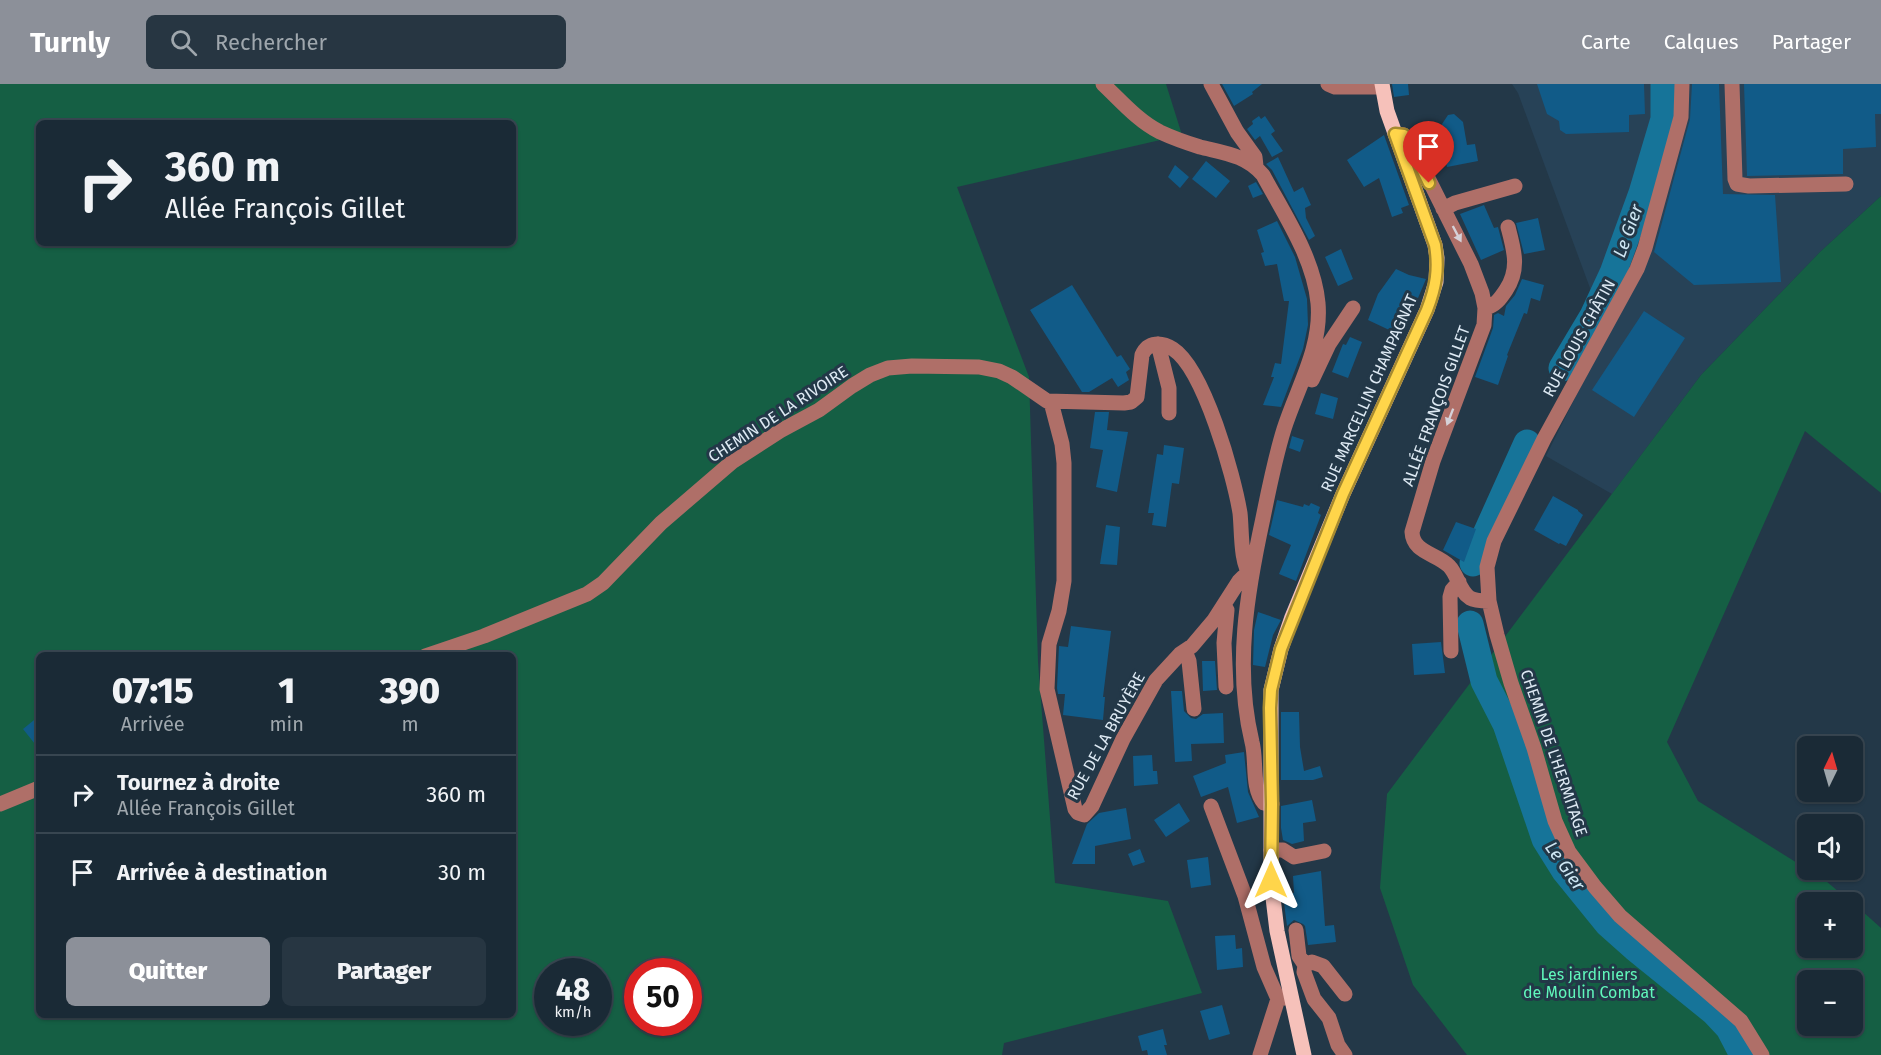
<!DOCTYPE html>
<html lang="fr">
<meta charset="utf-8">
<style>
body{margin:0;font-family:"Fira Sans",sans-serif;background:#273642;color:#f1f3f6;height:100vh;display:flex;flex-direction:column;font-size:22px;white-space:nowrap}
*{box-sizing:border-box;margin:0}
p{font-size:20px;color:#9fa7ad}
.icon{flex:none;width:33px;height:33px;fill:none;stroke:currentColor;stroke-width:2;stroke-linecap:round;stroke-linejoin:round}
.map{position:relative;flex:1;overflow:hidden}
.drawer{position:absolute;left:36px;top:568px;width:480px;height:366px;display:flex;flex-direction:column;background:#1a2a36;border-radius:9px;box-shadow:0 2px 4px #0004,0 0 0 2px #384651}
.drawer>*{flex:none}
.banner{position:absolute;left:36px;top:36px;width:480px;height:126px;border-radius:9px;box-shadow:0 2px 4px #0004,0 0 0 2px #384651;background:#1a2a36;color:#f1f3f6;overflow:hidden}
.needle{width:39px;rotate:5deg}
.buttons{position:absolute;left:1797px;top:652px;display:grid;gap:12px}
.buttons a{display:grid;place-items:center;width:66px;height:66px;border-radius:9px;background:#1a2a36;box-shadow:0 2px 4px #0004,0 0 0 2px #384651;font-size:30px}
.speed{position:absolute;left:534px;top:874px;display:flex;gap:12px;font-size:30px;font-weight:700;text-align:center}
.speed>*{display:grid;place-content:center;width:78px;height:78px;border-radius:50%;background:#1a2a36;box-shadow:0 2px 4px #0004,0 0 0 2px #384651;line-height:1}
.speed small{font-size:15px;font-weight:400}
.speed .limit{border:9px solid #d22;background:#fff;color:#111}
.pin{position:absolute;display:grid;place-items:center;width:51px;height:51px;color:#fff;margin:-62px -26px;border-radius:50% 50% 50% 0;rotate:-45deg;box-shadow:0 0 6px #0007}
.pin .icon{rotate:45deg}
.me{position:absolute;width:66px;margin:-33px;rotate:0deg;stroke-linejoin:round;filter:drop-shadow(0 0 4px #0008)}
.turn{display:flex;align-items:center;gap:21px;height:126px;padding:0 30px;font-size:27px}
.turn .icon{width:78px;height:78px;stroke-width:2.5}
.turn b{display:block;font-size:42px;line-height:51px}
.eta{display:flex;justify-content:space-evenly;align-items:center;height:102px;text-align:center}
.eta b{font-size:36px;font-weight:800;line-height:42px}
.action{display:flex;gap:12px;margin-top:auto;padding:12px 30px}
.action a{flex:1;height:69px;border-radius:9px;background:#8c9099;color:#fff;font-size:24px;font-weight:800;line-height:69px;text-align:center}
.action a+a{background:#273642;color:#f1f3f6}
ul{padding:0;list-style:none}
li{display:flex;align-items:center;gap:18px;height:78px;padding:0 30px;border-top:2px solid #384651}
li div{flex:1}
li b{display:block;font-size:22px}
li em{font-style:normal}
header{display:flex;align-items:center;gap:36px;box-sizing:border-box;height:84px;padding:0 30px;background:#8c9099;color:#fff}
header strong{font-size:28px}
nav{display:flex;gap:33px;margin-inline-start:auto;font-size:21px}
.search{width:420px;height:54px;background:#273642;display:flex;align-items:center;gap:15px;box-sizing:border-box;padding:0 21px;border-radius:9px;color:#9fa7ad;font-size:22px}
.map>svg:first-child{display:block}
</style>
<header>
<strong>Turnly</strong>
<div class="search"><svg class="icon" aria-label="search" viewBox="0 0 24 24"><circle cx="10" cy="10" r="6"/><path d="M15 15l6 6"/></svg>Rechercher</div>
<nav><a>Carte</a><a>Calques</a><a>Partager</a></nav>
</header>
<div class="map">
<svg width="1881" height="971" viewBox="0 0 1881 971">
<rect width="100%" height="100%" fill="#233848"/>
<path fill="#274257" d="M1512 0H1881V112L1820 168 1701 291 1612 410 1546 372 1607 250 1518 9Z"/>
<path fill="#155f44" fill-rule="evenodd" d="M0 0H1166L1182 51 957 103 1029 293 1038 578 1055 799 1168 817 1202 909 1004 959 1002 971H0ZM39 39H513V159H39ZM39 572H513V932H39ZM548 888H598V939H548ZM638 888H688V939H638Z
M1881 112V409L1805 347 1667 658 1698 717 1826 797 1852 819H1808V864H1852L1853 819 1881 844V971H1467L1413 901 1380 804 1387 710 1701 291 1820 168ZM1808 897H1852V942H1808Z"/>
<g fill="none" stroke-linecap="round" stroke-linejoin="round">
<path stroke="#167499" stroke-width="27" d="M1562 284 1593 232 1613 189 1642 109 1664 35V0
M1473 479 1527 359
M1470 540 1484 597 1506 640 1545 755 1565 787 1608 840 1635 864 1714 928 1729 944 1743 971"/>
</g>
<path fill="#115b88" d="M1222 0H1262L1252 8 1253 10 1234 22Z
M1392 0H1408L1409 11 1394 13Z
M1537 0H1644L1645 30 1629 31V48L1566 50 1560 46 1559 37 1547 30Z
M1692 0H1719L1723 110 1775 111 1781 198 1694 201 1654 168 1690 35Z
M1744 0H1881V30H1875L1876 63 1843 65V90L1747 92Z
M1454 30 1463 38 1467 61 1475 60 1478 77 1447 83 1442 59 1433 57 1443 47 1442 40 1448 31Z
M1259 32 1261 35 1265 32 1275 47 1271 50 1283 67 1272 73 1260 52 1255 56 1247 45 1253 40 1252 37Z
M1384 51 1409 121 1401 124 1403 129 1392 133 1379 94 1364 103 1347 76Z
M1278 73 1294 108 1303 103 1311 121 1305 124 1306 134 1315 152 1309 156 1272 86 1266 80Z
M1206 77 1230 97 1216 114 1192 95Z
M1175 81 1189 93 1180 104 1168 93Z
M1256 98 1263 110 1253 114 1248 102Z
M1484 121 1494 144 1498 143 1504 166 1481 176 1460 130Z
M1538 134 1545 166 1524 170 1516 139Z
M1277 137 1295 173 1307 215 1308 241 1303 265 1281 323 1263 321 1274 293H1271L1275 279 1281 280 1289 217H1284L1277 180 1265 182 1261 169 1264 168 1257 146Z
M1341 165 1353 195 1338 202 1325 173Z
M1396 185 1409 191 1426 195 1402 252 1368 236 1378 210Z
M1522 195 1544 201 1540 217 1531 214 1527 230 1524 229 1507 271 1508 272 1498 301 1475 293 1493 244 1494 231 1498 229 1504 232 1506 222 1515 211Z
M1072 201 1117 273 1121 271 1130 285 1126 288 1129 296 1118 303 1112 294 1089 308H1082L1030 226Z
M1644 227 1685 254 1634 333 1592 306Z
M1350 253 1362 258 1348 294 1332 288 1343 260 1346 261Z
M1321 309 1338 314 1333 335 1315 330Z
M1095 328H1109L1107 346 1128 348 1117 408 1096 403 1103 366 1090 364Z
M1292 352 1304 356 1300 368 1289 364Z
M1164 361 1184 364 1179 400 1172 399 1166 443 1152 441 1154 429H1148L1157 370 1163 371Z
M1553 412 1578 426V427L1583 431 1566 462 1560 459 1559 460 1534 446Z
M1277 416 1303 423 1304 420 1309 422 1311 419 1320 423 1318 429 1321 431 1296 497 1279 490 1291 461 1269 451Z
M1456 438 1476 445 1464 478 1443 466Z
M1106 441 1120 443 1117 481 1100 480Z
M1258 528 1281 536 1273 551 1265 583 1253 581 1254 546Z
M1071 542 1111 547 1103 613H1105L1103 636 1063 631 1065 610H1058L1057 604 1059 562 1068 563Z
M1441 558 1445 589 1414 591 1412 560Z
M1202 577H1215L1217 606 1203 607Z
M1171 607H1182L1184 627 1191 634 1196 635 1203 630 1223 629 1224 659 1191 660 1192 677 1175 678Z
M1281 628H1299L1300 663 1304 687 1320 682 1323 693 1313 696H1281Z
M39 632V665L23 645Z
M1244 668 1248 708 1259 733 1237 739 1228 703 1201 713 1193 692 1226 679 1225 671Z
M1152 671 1153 687H1157L1158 700 1134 702 1133 672Z
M1312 716 1316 737 1303 739 1304 757 1292 760 1283 756 1281 744V722Z
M1179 719 1190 737 1166 753 1154 736Z
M1126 724 1131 755 1095 762V780H1072L1087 740 1099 729Z
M1140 765 1145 778 1133 782 1128 770Z
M1208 773 1211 801 1191 804 1187 776Z
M1321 787 1325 842 1334 841 1336 858 1308 861 1305 842 1303 840 1294 836 1287 842 1283 811 1294 809 1293 792Z
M1235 851 1236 865 1242 864 1243 883 1217 886 1215 852Z
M1222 921 1230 950 1209 956 1200 927Z
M1163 945 1167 961H1164L1167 971H1148L1147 966 1142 967 1138 952Z"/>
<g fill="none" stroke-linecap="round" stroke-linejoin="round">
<path stroke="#af6f68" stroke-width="15" d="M1103 0C1121 17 1138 37 1160 48 1173 54 1187 59 1200 63 1224 69 1246 71 1263 91 1284 130 1314 174 1318 219 1322 264 1297 304 1284 345 1275 374 1269 404 1263 434 1247 508 1234 583 1252 658 1257 676 1251 704 1264 719L1272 720
M1211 0 1237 48 1255 73 1256 82
M1328 0 1335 3H1382
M1682 0 1681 33 1645 164 1637 185 1544 355 1494 457 1487 483 1489 517 1497 551 1511 599 1534 664 1555 737 1569 768 1595 803 1620 832 1741 937 1762 971
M1732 0 1735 95 1737 100 1749 102 1846 100
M1395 50 1404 51 1411 60 1471 180 1482 209 1485 224 1484 241 1433 377 1412 448C1413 469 1436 469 1449 482 1458 491 1459 507 1470 514 1475 517 1483 517 1489 517
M1443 125 1455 119 1515 102
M1485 224C1495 222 1500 215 1506 206 1520 185 1514 166 1508 143
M1158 260 1169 304V329
M1312 296 1329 260 1353 224
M1224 522 1227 526 1224 559 1226 603
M1185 567 1189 577 1194 625
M1451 567 1450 513 1452 506 1459 498
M425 572 484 552 587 510 603 499 661 439 732 378 780 347 819 326 852 302 870 291 888 284 912 282 979 283 999 287 1012 293 1047 317 1124 319 1131 318 1137 313 1142 271C1148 257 1162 258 1173 265 1204 285 1234 392 1240 429 1242 446 1240 479 1251 492L1243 493 1239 497 1214 536 1192 562 1180 570 1156 596 1123 655 1092 722 1084 731 1078 729 1075 725 1047 605 1049 560 1059 527 1064 497V379L1062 360 1051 318
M0 720 39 704
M1211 722 1245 812 1264 883 1278 915 1290 913
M1271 766H1283L1294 773 1324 767
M1296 846 1299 872 1305 881
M1260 971 1278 915
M1345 971 1338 961 1329 934 1314 915 1304 888 1305 881 1312 878 1323 882 1345 910"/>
<path stroke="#f6c1ba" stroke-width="15" d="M1304 971 1277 847 1271 797V606L1281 565 1292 533 1343 410 1427 226 1436 198 1437 174 1435 161 1387 27 1382 0"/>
</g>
<defs><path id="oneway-solid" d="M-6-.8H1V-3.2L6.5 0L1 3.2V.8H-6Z" transform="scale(1.5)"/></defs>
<g fill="#d5d1d8">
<use href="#oneway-solid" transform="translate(1457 150) rotate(62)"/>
<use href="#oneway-solid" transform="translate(1450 333) rotate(111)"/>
</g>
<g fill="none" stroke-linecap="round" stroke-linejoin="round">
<defs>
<path id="route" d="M1271 796 1272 720 1270 624 1271 606 1281 565 1343 410 1427 226C1436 203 1439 185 1435 161L1395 50 1404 51 1407 54 1429 99"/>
</defs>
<use href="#route" stroke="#a68a30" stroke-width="15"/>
<use href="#route" stroke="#ffd54a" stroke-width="10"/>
</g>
<g text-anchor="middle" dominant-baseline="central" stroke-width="6" stroke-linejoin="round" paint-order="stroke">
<g font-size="16" fill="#deeaf4" stroke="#233848">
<text transform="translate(1579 254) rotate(-61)">RUE LOUIS CHÂTIN</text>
<text transform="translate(1369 309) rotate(-66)">RUE MARCELLIN CHAMPAGNAT</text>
<text transform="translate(1436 322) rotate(-70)">ALLÉE FRANÇOIS GILLET</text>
<text transform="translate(778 330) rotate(-33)">CHEMIN DE LA RIVOIRE</text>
<text transform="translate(1106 652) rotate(-61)">RUE DE LA BRUYÈRE</text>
<text transform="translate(1554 669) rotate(71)">CHEMIN DE L'HERMITAGE</text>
</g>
<g font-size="16" fill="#60f7bb" stroke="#233848">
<text x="1589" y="890">Les jardiniers<tspan x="1589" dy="18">de Moulin Combat</tspan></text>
</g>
<g font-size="18" font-style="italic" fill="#cfe7f4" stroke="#233848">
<text transform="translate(1628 147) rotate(-70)">Le Gier</text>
<text transform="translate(1565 782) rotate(55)">Le Gier</text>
</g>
</g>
</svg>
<div class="buttons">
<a><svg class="needle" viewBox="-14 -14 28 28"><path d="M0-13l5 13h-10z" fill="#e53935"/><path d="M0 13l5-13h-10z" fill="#9fa7ad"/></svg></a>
<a><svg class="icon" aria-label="sound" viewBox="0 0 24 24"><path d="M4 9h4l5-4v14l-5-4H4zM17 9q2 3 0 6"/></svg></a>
<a>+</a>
<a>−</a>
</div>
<div class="speed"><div>48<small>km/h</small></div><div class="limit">50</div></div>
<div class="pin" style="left:1429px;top:99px;background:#d93025"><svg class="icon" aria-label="arrive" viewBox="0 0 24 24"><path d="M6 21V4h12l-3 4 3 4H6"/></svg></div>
<svg class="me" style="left:1271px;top:796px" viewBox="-20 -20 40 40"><path d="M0-17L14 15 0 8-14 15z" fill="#ffd54a" stroke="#fff" stroke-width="4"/></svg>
<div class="banner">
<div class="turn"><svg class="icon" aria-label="right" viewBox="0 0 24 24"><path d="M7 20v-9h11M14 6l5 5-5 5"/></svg><div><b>360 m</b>Allée François Gillet</div></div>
</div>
<section class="drawer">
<div class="eta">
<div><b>07:15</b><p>Arrivée</p></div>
<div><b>1</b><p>min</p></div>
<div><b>390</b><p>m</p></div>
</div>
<ul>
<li><svg class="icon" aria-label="right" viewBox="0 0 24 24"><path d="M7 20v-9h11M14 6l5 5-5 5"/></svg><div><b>Tournez à droite</b><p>Allée François Gillet</p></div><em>360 m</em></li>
<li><svg class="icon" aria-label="arrive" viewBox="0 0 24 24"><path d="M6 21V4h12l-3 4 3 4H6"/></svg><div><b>Arrivée à destination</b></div><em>30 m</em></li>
</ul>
<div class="action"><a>Quitter</a><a>Partager</a></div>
</section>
</div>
